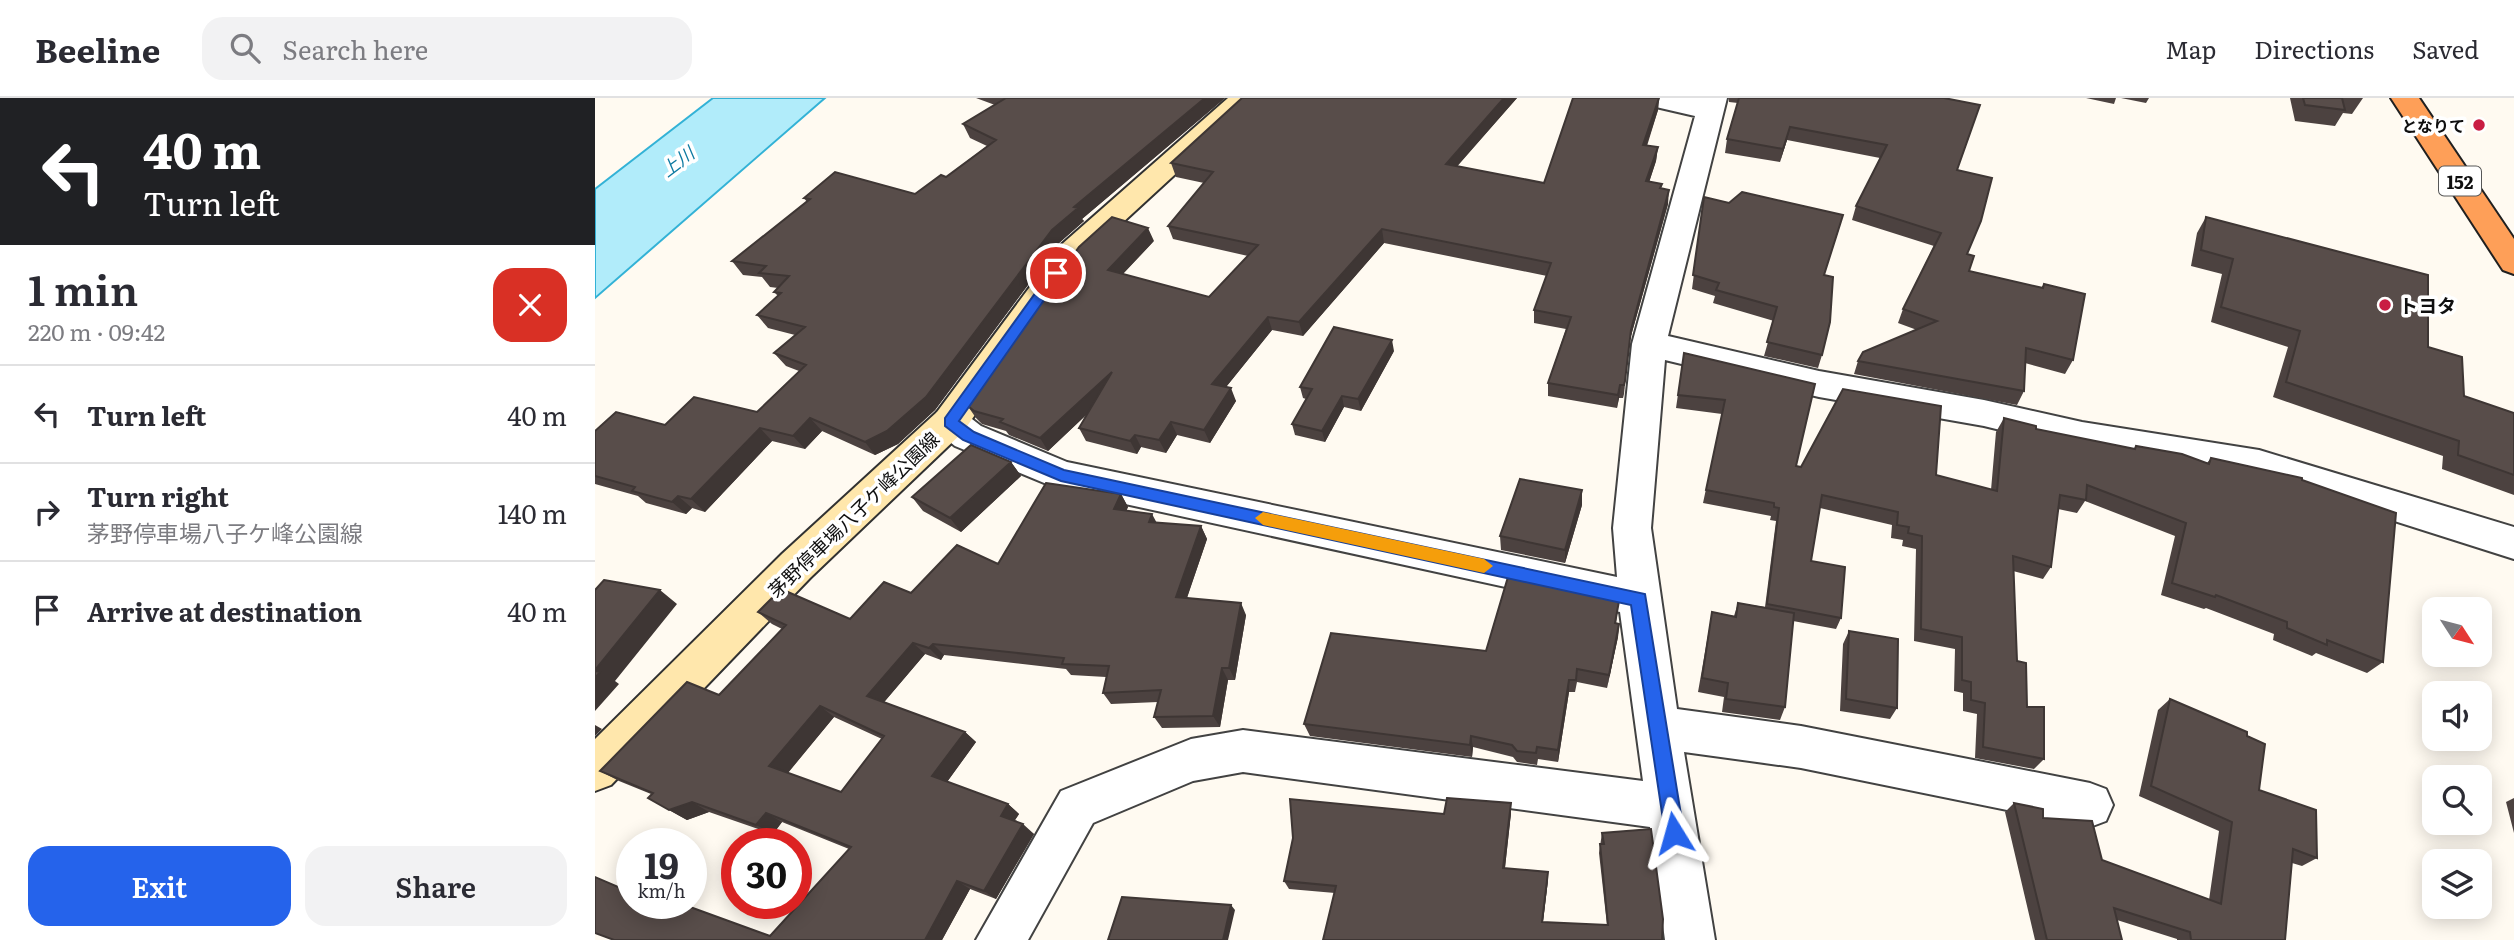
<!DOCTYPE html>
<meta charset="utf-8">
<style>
body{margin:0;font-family:Literata,"Noto Sans JP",serif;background:#f2f2f3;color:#2b2b33;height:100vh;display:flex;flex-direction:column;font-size:26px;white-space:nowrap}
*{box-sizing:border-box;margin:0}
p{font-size:23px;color:#7c7c81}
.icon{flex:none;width:38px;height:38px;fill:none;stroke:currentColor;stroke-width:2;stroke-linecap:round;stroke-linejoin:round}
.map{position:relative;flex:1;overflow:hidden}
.side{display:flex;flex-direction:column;background:#fff;width:595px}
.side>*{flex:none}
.guide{background:#202124;color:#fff;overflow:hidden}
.needle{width:46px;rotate:126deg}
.buttons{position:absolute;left:1827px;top:499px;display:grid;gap:14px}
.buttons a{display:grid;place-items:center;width:70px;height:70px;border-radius:14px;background:#fff;box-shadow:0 4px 18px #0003;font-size:35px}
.speed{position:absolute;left:21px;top:730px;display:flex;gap:14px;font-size:35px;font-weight:700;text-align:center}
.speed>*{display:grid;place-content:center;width:91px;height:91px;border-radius:50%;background:#fff;box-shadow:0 4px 18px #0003;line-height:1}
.speed small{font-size:18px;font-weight:400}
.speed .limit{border:10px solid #d22;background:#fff;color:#111}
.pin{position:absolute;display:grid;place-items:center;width:60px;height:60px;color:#fff;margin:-30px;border:4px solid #fff;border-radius:50%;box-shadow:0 2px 7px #0007}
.me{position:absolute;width:77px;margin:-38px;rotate:352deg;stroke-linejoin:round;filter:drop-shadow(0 0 5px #0008)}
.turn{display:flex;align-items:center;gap:24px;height:147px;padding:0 28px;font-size:32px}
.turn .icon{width:91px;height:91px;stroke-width:2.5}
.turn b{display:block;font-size:49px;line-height:60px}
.round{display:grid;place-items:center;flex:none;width:74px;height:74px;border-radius:21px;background:#f2f2f3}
.headline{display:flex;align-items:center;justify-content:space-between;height:119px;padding:0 28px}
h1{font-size:42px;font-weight:600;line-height:52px}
.action{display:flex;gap:14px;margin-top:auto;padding:14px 28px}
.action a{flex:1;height:80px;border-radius:21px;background:#2563eb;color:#fff;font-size:28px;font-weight:600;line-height:80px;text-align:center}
.action a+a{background:#f2f2f3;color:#2b2b33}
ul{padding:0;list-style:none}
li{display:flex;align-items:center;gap:21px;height:98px;padding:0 28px;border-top:2px solid #e1e1e2}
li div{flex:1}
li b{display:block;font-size:26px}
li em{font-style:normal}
header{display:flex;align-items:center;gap:42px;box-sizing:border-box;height:98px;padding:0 35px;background:#fff;border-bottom:2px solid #e1e1e2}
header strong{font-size:33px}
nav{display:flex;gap:38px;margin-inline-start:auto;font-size:24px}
.search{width:490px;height:63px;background:#f2f2f3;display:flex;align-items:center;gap:18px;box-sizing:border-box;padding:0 24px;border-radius:21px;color:#7c7c81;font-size:26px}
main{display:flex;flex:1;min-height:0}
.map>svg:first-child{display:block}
</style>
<header>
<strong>Beeline</strong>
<div class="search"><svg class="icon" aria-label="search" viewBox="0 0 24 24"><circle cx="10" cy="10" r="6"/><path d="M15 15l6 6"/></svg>Search here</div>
<nav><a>Map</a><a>Directions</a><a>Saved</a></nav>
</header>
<main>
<section class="side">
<div class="guide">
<div class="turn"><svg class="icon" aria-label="left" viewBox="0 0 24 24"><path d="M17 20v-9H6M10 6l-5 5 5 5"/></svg><div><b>40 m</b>Turn left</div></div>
</div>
<div class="headline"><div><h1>1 min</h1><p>220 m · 09:42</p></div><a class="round" style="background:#d93025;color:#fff"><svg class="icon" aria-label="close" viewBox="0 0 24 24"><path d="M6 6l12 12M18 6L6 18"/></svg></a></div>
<ul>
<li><svg class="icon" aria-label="left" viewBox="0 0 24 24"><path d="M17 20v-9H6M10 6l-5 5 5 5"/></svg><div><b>Turn left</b></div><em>40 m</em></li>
<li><svg class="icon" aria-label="right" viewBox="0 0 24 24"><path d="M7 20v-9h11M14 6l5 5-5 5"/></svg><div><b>Turn right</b><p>茅野停車場八子ケ峰公園線</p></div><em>140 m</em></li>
<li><svg class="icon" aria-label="arrive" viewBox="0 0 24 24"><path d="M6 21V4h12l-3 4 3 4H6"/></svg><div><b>Arrive at destination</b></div><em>40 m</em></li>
</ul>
<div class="action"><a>Exit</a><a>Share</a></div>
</section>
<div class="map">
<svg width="1919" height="842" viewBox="0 0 1919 842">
<rect width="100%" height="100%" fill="#fffaf1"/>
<path fill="#b1ecfa" stroke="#33b2d6" stroke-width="2" d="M118 0H230L0 200V91Z"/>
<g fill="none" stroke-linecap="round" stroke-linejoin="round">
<defs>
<path id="minor" d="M1044 0H1132L1073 238 1224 273 1389 302 1487 324 1664 352 1919 429V461L1664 380 1487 352 1389 328 1224 299 1070 262 1056 430 1082 611 1206 628 1495 685 1511 691 1518 707 1511 723 1495 729 1206 670 1089 654 1120 842H1070L1055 729 648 674 598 683 498 725 433 842H381L466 693 596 641 648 632 1048 683 1025 514 466 392 360 348 342 334 337 324 342 314 355 310 368 314 386 328 472 364 1022 479 1018 430 1037 246 1100 18 1048 6Z"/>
<path id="secondary" d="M633 0H663L488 161 368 334 215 480 16 687 0 693V641L187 456 342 314 466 147Z"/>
<path id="trunk" d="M1796 0H1824L1919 141V176L1908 172Z"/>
</defs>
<use href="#minor" stroke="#424242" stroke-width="4"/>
<use href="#secondary" stroke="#313131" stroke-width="4"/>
<use href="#trunk" stroke="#202020" stroke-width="4"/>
<use href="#minor" fill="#fff" fill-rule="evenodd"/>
<use href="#secondary" fill="#ffe7ac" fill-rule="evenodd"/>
<use href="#trunk" fill="#fe9f58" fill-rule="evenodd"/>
</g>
<path fill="#4c4240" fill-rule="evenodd" d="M381 0H630L487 121 489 123 464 145 340 312 303 346 280 357 227 333 210 351 177 343 110 414 97 410 91 416 51 405 43 398 0 386V333L70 327 162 314 204 273 191 268 179 255 200 237 173 230 162 217 183 198 179 194 183 190 175 189 167 179 148 177 137 163 212 104 209 100 320 96 351 79 392 48 375 40 368 26 400 7Z
M648 0H922L862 68 949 85 1064 0 1063 12 1052 48 1063 49 1061 63 1054 84 1067 86 1066 91 1073 106 1034 245 1029 296 1028 300H1024L1022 310 953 298V285L971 231 939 225V212L952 178 789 145 708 238 677 232 631 289 641 303 615 345 582 337 571 355 546 349 542 356 491 343 484 330 491 317 453 353 414 337 411 333 387 326 381 320 372 307 559 143 528 176 614 199 653 158 578 141 573 128 609 85 581 79 576 65Z
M1134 0H1349L1362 72 1374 173 1446 190 1449 186 1478 262 1470 276 1430 265 1429 293 1422 307 1259 276 1263 263 1322 232 1303 225 1308 211 1339 148 1257 122 1261 108 1285 60 1192 42 1185 64 1130 55 1132 41 1143 5 1134 4Z
M1491 0H1521L1519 6Z
M1526 0H1554L1551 5Z
M1695 0H1768L1757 16 1748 15 1740 28 1700 23Z
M1109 99 1244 131 1229 177 1227 257 1223 270 1169 258 1179 223 1118 205 1120 198 1097 191Z
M1611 119 1833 249 1869 298 1919 315V397L1847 371 1848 358 1678 299 1693 249 1616 224 1627 176 1596 168 1602 135Z
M799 253 766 313 749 309 730 344 700 337 697 326 711 301 708 300 705 289Z
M1089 255 1201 368 1206 369 1341 377 1396 392 1401 334 1409 320 1441 331 1612 365 1616 360 1707 382 1788 564 1772 575 1721 555 1717 558 1678 542 1679 536 1611 510 1609 511 1566 497 1580 438 1490 403 1482 415 1463 411 1456 469 1448 481 1418 473 1422 563 1432 609 1449 661 1439 671 1380 660 1382 616 1368 613V595L1359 593 1360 551 1319 543 1321 451 1307 448 1308 442 1296 440 1297 427 1225 410 1216 463 1246 520 1241 531 1198 523 1190 609 1185 622 1127 614 1129 599 1103 594 1117 514 1139 518 1143 505 1170 509 1181 423 1175 422 1176 418 1108 405 1127 316 1081 310Z
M416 364 426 378 366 434 328 413 317 399Z
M526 396 533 409 531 413 562 425 606 428 612 441 592 500 651 517 640 582H633L625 629 567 630 559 619 563 604 516 606 508 595 511 579 476 577 471 571 349 557 346 562 330 556 289 604 370 634 381 644 352 684 413 706 424 716 419 723 439 736 401 801 375 791 347 842H19L37 805 175 838 254 751 187 724 178 736 114 714 92 722 74 712 56 696 24 683 5 673 124 597 187 531 177 526 163 514 255 521 316 495 403 466ZM239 619 287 641 246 694 193 675Z
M987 407 970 465 906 452 905 438Z
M1024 503 1021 525 1024 526 1023 539 1012 590 982 584 980 594H974L963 664 943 661 942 667 922 664 918 659 878 649 877 659 715 638 709 626 891 553Z
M1254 533 1302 610 1295 621 1245 613 1248 546Z
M1575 601 1652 638 1664 692 1722 760 1707 768 1697 765 1690 842H1582V841L1522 822 1527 842H1440L1410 714 1419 705 1448 720 1507 762 1614 802 1624 733 1544 698 1563 612Z
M1919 700V735L1911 704Z
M916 715 910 770 953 774V782L948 824 1012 827 1004 755 1007 735 1067 842 740 795 694 791 689 783 849 716Z"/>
<path fill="#3e3634" d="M610 0H630L487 121 489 123 464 145 340 312 303 346 280 357 270 344 457 132 479 109Z
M909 0H922L852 80 851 66Z
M1064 0 1063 12 1047 61 1048 47Z
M1195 29 1192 42 1185 64 1188 51Z
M1063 49 1061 63 1050 97 1051 83Z
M1074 92 1073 106 1034 245 1028 300 1036 232Z
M553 130 559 143 519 185 513 172Z
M787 131 789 145 708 238 704 224Z
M673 219 677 232 623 299 617 286Z
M797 242 799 253 766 313 763 301Z
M517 274 523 287 453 353 445 340Z
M1025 287 1024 300 1022 310 1023 297Z
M636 290 641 303 615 345 609 332Z
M747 298 749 309 730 344 727 333Z
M215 320 227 333 210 351 198 338Z
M576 324 582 337 571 355 564 342Z
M165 330 177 343 110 414 96 401Z
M540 337 546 349 542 356 535 343Z
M416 364 426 378 366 434 355 420Z
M987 392V407L970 465V452Z
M526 396 533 409 526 424 519 411Z
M83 398 97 410 91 416 77 404Z
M557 416 564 429 554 424Z
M606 428 612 441 588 511 581 499Z
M65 492 82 506 20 583 24 586 0 613V572Z
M646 505 651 517 640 582 634 570Z
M1024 526 1023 539 1012 590 1014 577Z
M318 545 330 556 285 609 272 598Z
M338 546 349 557 346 562 334 550Z
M627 570 633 582 625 629 618 618Z
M974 582V594L963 664V652Z
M225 608 239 619 190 678 174 668Z
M0 627 7 631 0 638Z
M370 634 381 644 349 688 337 678Z
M876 638 878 649 877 659 875 647Z
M97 704 114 714 92 722 74 712Z
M916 705V715L909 778 908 770Z
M413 706 424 716 417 727 406 718Z
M171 715 187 724 178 736 161 727Z
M428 726 439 736 401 801 389 793Z
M953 774V782L947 831V824Z
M362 783 375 791 347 842H330Z
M636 807 640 812 633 842H628Z"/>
<path fill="#584d4a" stroke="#3e3634" stroke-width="2" fill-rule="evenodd" d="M411 0H610L479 109 483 110 457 132 331 299 292 333 270 344 215 320 198 338 165 330 96 401 83 398 77 404 37 393 40 389 0 378V333L21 314 70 327 99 299 162 314 211 267 179 255 210 229 162 217 186 195 179 194 194 178 164 175 171 168 137 163 215 101 209 100 240 74 320 96 346 77 351 79 401 42 368 26Z
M647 0H909L851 66 949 85 978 0H1064L1048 47 1063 49 1051 83 1067 86 1065 90 1074 92 1036 232 1030 283 1029 287H1025L1023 297 953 285 976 219 939 212 956 165 787 131 704 224 673 219 617 286 636 290 609 332 576 324 564 342 540 337 535 343 484 330 517 274 445 340 405 324 408 321 379 313 372 307 484 149 517 119 553 130 513 172 614 199 663 147 573 128 618 74 576 65Z
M1144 0H1349L1385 7 1362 72 1397 80 1386 123 1372 156 1379 158 1374 173 1448 190 1449 186 1490 196 1478 262 1431 250 1429 293 1263 263 1268 254 1342 223 1308 211 1346 135 1261 108 1292 47 1195 29 1188 51 1132 41Z
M1708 0H1747L1750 12 1710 7Z
M1147 94 1248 117 1229 177 1238 179 1235 224 1227 257 1172 244 1182 209 1121 192 1124 185 1098 177 1109 99 1134 105Z
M1611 119 1833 177V249L1867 259 1869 298 1919 315V377L1863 357 1864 343 1691 284 1705 233 1626 209 1638 161 1606 152Z
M739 229 797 242 763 301 747 298 727 333 697 326 717 291 705 289Z
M1089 255 1220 286 1201 368 1206 369 1248 291 1346 308 1341 377 1402 393 1409 320 1441 328V331L1540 351 1541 348 1587 356 1614 366 1616 360 1707 380V382L1801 415 1788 564 1732 542V547L1692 530V524L1621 497 1620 499 1577 485 1591 425 1492 387 1491 402 1465 397 1456 469 1418 458 1422 563 1431 565 1432 609H1449V661L1388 649 1390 605 1376 602V584L1367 582V539L1326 531 1327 438 1313 435 1314 429 1302 427 1303 414 1227 397 1216 463 1250 469 1246 520 1172 506 1184 410 1179 409V405L1111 392 1130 302 1083 297Z
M376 347 416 364 355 420 317 399Z
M925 381 987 392 970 452 905 438Z
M451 385 526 396 519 411 557 416 554 424 606 428 581 499 646 505 634 570H627L618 618 559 619 566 592 508 595 514 568 467 566 469 560 338 546 334 550 318 545 272 598 370 634 337 678 413 706 406 718 428 726 389 793 362 783 330 842H19L0 835V779L37 795V805H74L81 808 84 805 175 838 256 749 171 715 161 727 97 704 74 712 53 700 58 695 5 673 92 584 124 597 191 527 163 514 186 491 255 521 289 484 316 495 362 447 403 466ZM225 608 289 638 246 694 174 668Z
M913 479 1024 503 1020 525 1024 526 1014 577 982 571 981 582H974L963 652 942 649 941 655 922 653 917 647 876 638 875 647 709 626 736 535 891 553Z
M9 482 65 492 0 572V492Z
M1143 505 1199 515 1190 609 1131 601 1133 585 1107 580 1117 514 1141 519Z
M1254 533 1303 541 1302 610 1251 601Z
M0 573 5 574 0 580Z
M1575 601 1652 634V638L1670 646 1664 692 1721 712 1722 760 1698 751 1690 842H1596L1595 834 1519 810 1527 842H1452L1419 705 1448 711V720L1497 723 1507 762 1626 806 1637 724 1556 688Z
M852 700 916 705 908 770 953 774 947 824 1013 827 1005 746H1009L1007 735 1056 731 1068 821 1067 842H728L741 788 689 783 698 740 695 701 849 716Z
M527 799 636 807 628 842H513Z"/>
<path fill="#2563eb" stroke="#184099" stroke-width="2" d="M461 171 468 175 466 178 364 323 379 334 469 372 1050 496 1089 735 1086 742 1079 745 1072 742 1070 735 1036 507 466 383 368 342 350 328V320L457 172Z"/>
<path fill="#f59e0b" d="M668 414 889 461 898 468 889 475 668 427 660 420Z"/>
<g fill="#c91d43" stroke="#fff" stroke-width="2.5">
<circle cx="1884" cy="27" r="7"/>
<circle cx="1790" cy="207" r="7"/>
</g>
<g text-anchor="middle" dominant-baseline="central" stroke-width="7" stroke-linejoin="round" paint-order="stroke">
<g font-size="16" font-weight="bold" fill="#0f0f0f" stroke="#fff" text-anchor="end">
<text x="1870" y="27">となりて</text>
</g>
<g font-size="18" font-style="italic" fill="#0f7ba2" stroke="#fff">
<text transform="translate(82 63) rotate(-37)">上川</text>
</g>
<rect fill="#fff" stroke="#575757" stroke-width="2" x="1844" y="68.5" width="42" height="29" rx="5"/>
<g font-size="18" font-weight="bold" fill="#0f0f0f">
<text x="1865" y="83">152</text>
</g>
<g font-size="19" font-weight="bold" fill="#0f0f0f" stroke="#fff" text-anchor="start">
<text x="1804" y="207">トヨタ</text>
</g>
<g font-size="19" fill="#0f0f0f" stroke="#fff">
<text transform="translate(258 416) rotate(-44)">茅野停車場八子ケ峰公園線</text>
</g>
</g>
</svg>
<div class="buttons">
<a><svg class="needle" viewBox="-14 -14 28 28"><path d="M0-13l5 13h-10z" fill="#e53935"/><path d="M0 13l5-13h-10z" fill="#7c7c81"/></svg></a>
<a><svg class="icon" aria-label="sound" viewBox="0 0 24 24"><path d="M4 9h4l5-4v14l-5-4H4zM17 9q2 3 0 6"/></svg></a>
<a><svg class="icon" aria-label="search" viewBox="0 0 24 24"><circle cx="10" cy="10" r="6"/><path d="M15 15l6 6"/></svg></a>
<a><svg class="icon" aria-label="layers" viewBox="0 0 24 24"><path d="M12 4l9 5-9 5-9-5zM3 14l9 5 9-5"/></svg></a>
</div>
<div class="speed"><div>19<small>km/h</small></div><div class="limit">30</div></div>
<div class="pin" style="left:461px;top:175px;background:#d93025"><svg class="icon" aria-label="arrive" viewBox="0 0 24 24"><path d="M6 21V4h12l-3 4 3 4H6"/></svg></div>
<svg class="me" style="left:1079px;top:735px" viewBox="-20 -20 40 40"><path d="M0-17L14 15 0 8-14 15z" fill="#2563eb" stroke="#fff" stroke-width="4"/></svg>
</div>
</main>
